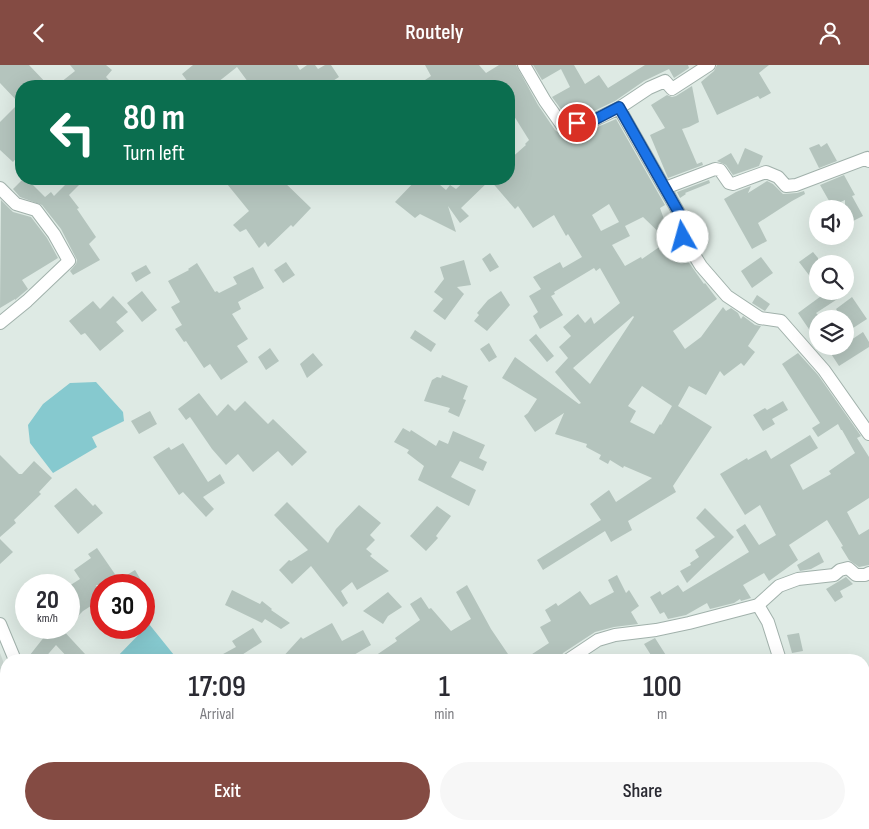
<!DOCTYPE html>
<style>
body{margin:0;font-family:"Sofia Sans Condensed",sans-serif;background:#f7f7f7;color:#2b2b33;height:100vh;display:flex;flex-direction:column;font-size:19px;white-space:nowrap}
*{box-sizing:border-box;margin:0}
p{font-size:16px;color:#7c7c81}
.icon{flex:none;width:28px;height:28px;fill:none;stroke:currentColor;stroke-width:2;stroke-linecap:round;stroke-linejoin:round}
.map{position:relative;flex:1;overflow:hidden}
.sheet{position:absolute;left:0px;top:589px;width:870px;height:176px;display:flex;flex-direction:column;background:#fff;border-radius:20px 20px 0 0;box-shadow:0 5px 20px #0002}
.sheet>*{flex:none}
.hud{position:absolute;left:15px;top:15px;width:500px;height:105px;border-radius:20px;box-shadow:0 5px 20px #0002;background:#0b6e4f;color:#fff;overflow:hidden}
.controls{position:absolute;left:809px;top:135px;display:grid;gap:10px}
.controls a{display:grid;place-items:center;width:45px;height:45px;border-radius:50%;background:#fff;box-shadow:0 5px 20px #0002;font-size:25px}
.speed{position:absolute;left:15px;top:509px;display:flex;gap:10px;font-size:25px;font-weight:700;text-align:center}
.speed>*{display:grid;place-content:center;width:65px;height:65px;border-radius:50%;background:#fff;box-shadow:0 5px 20px #0002;line-height:1}
.speed small{font-size:12px;font-weight:400}
.speed .limit{border:8px solid #d22;background:#fff;color:#111}
.pin{position:absolute;display:grid;place-items:center;width:42px;height:42px;color:#fff;margin:-21px;border:2px solid #fff;border-radius:50%;box-shadow:0 1px 5px #0007}
.me{position:absolute;width:55px;margin:-28px;rotate:353deg;stroke-linejoin:round;filter:drop-shadow(0 0 4px #0008)}
.turn{display:flex;align-items:center;gap:18px;height:105px;padding:0 25px;font-size:22px}
.turn .icon{width:65px;height:65px;stroke-width:2.5}
.turn b{display:block;font-size:35px;line-height:42px}
.eta{display:flex;justify-content:space-evenly;align-items:center;height:85px;text-align:center}
.eta b{font-size:30px;font-weight:600;line-height:35px}
.cta{display:flex;gap:10px;margin-top:auto;padding:10px 25px}
.cta a{flex:1;height:58px;border-radius:30px;background:#844b43;color:#fff;font-size:20px;font-weight:600;line-height:58px;text-align:center}
.cta a+a{background:#f7f7f7;color:#2b2b33}
header{display:flex;justify-content:space-between;align-items:center;height:65px;padding:0 25px;background:#844b43;color:#fff;font-size:22px;font-weight:600}
.map>svg:first-child{display:block}
</style>
<header><svg class="icon" aria-label="back" viewBox="0 0 24 24"><path d="M15 5l-7 7 7 7"/></svg>Routely<svg class="icon" aria-label="person" viewBox="0 0 24 24"><circle cx="12" cy="8" r="4"/><path d="M4 21q1-7 8-7t8 7"/></svg></header>
<div class="map">
<svg width="869" height="764" viewBox="0 0 869 764">
<rect width="100%" height="100%" fill="#deeae4"/>
<path fill="#cdd9d3" d="M0 588 6 604V653L0 658Z"/>
<path fill="#86c9cf" d="M96 317 123 347 124 356 92 372 97 382 53 408 30 378 28 360 43 339 70 318Z
M149 559 178 595H114Z"/>
<path fill="#b4c4bd" fill-rule="evenodd" d="M0 0H29L49 21H21V88L13 97 0 85V57L19 38 0 18Z
M70 0H106L112 5 106 12 115 21H56L75 6Z
M193 0H297L300 5 307 0H315L318 4 325 0H331L339 12 325 21H251L237 2 213 21H191L182 9Z
M425 0H479L486 8 499 0H516L538 40 555 65 559 68 593 64 616 54 665 140 660 143 671 174 674 173 681 185H680L704 219 705 218 717 234 673 266 685 284 701 272 723 242 726 246 731 243 738 248 741 254 743 251 755 260 761 261 748 281 755 287 744 301 741 298 724 311 720 306 706 330 689 321 678 341 712 362 673 421 676 427 628 456 632 465 611 477 605 466 543 505 537 495 601 455 590 439 609 425 616 437 652 413 624 401 623 403 610 395 608 399 599 394 601 390 586 382 587 379 555 369 564 348 535 367 524 351 528 348 537 334 502 313 515 292 579 339 581 338 555 307 568 293 559 282 571 271 563 262 578 249 585 258 591 252 594 259 620 238 600 203 596 206 594 203 554 227 555 229 551 231 563 250 540 264 533 251 538 247 529 231 541 224 533 212 560 197 563 203 582 192 568 169 566 171 554 150 533 163 518 141 515 144 490 115 461 143 469 151 460 158 448 141 456 167 420 149 415 153 395 137 417 114H433L446 125 450 120 456 124 467 114H509V95L526 80 525 79 529 75 509 43V21H429L425 15 431 11ZM609 139 619 157 601 166 592 150ZM643 152 668 176 642 194 641 192 625 201 612 180 630 171 625 161ZM633 251 634 252 590 319 573 303ZM642 321 672 341 661 360 660 359 654 369 630 357 636 346 628 341Z
M533 0H574L585 19 599 10 608 23 645 0H688L689 3 674 13 669 4 644 16 615 36 590 48 566 51 552 32 570 22 561 4 542 15Z
M717 0H769L759 8 771 28 760 34 758 31 717 50 701 17 714 6Z
M692 21 699 57 689 62 682 64 697 99 702 97 703 100 668 113 650 70 665 63 651 40 667 30 672 32 676 31Z
M827 78 837 96 819 103 809 83 819 79 821 82Z
M745 83 763 91 759 101 733 110 726 100 717 96 731 88 738 100Z
M844 110 855 130 852 131 863 151 845 160V135L832 141 820 120Z
M23 114H27L45 132 51 127 54 131 71 114H85L69 130 79 143 77 144 96 172 89 179 100 195 73 210 70 206 76 199 77 195 61 164 42 140 20 132 13 124Z
M223 114H281L311 143 293 162 291 160 268 182 265 177 259 183 246 164 240 167 233 160 249 146Z
M709 115 710 118 685 128 686 129 680 133 677 127Z
M767 116 773 119 783 129 797 128 804 126 805 129 792 136 758 158 767 176 752 184 724 134 736 127 751 121 748 128Z
M1 135 13 147 31 152 47 173 58 193 22 215 28 224 15 235V234L0 243Z
M813 187 818 193V222L799 197Z
M490 188 499 202 490 207 482 194Z
M761 192 773 208 752 223 741 206Z
M464 195 471 220 457 222 464 229 445 255 433 246 443 234 434 227 444 214 440 202Z
M286 197 295 210 283 218 274 205Z
M197 198 215 227 217 226 219 228 237 219 233 212 253 202 264 223 238 237 241 244 232 249 248 274 237 281 248 297 221 315 210 299 204 303 186 276 184 277 175 264 182 260 171 242 180 237 168 216 189 205 188 204Z
M146 200 151 208 136 217 131 208Z
M142 226 157 245 142 257 127 238Z
M501 226 510 240 487 266 474 256 479 250 477 248 488 235Z
M828 226H834L839 233 816 248 818 250V285L812 279 817 276 798 248Z
M757 230 770 239 765 246 752 238Z
M113 231 128 247 116 257 124 266 100 286 85 268 81 270 69 256 93 236 100 244Z
M852 232 867 254 850 265 845 257V254H843L836 244Z
M415 265 436 279 431 287 410 273Z
M863 267 869 277V282L839 301 826 281H845V279Z
M536 269 554 291 547 297 529 275Z
M489 278 497 292 489 297 480 284Z
M270 283 279 296 266 305 258 292Z
M313 288 323 300 307 313 300 299Z
M798 288 818 310 861 371 857 373 869 392V433L847 447 859 470 869 464V500L859 502 849 495 841 482 843 481 827 455 789 480 798 495 769 516 764 508 743 520 751 533 741 536 740 534 734 538 710 544 707 538 686 550 668 554 664 547 660 549 650 532 660 526 662 530 678 520 683 527 749 487 736 465 745 459 759 480 776 470 760 440 745 450 720 409 747 393 748 395 766 385 771 394 810 370 818 383 790 400 803 425 831 409 829 406 855 388 842 365H841L838 359 818 372 812 363 820 358 782 299Z
M442 310 468 321 463 334 466 335 459 352 448 347 450 343 424 336 432 315 437 312 441 313Z
M199 328 217 351 228 339 235 346 245 336 268 359 273 354 307 387 292 401 278 386 253 407 238 389 226 400 212 384 190 352 186 355 178 344Z
M783 336 788 345 772 354 775 359 763 366 753 350 765 343 767 345Z
M150 346 157 359 139 369 131 356Z
M403 363 410 367 411 365 436 381 439 375 448 379 453 366 485 380 479 393 487 397 483 406 460 396 451 412 476 425 469 441 418 415 424 401 407 388 409 385 394 377Z
M183 378 208 417 220 409 225 418 203 432 214 444 206 452 183 427 179 430 153 392 169 382 171 385Z
M0 390 19 409H22L34 396 52 413 39 427 41 429 14 455 16 458 0 472Z
M76 423 93 441 95 439 103 448 78 469 54 441Z
M287 437 328 478 336 464 359 440 381 458 370 470 375 475 366 484 372 489 370 491 389 506 357 525 352 517 341 526 348 538 343 542 311 501 292 519 279 505 289 495 291 496 308 485 274 450Z
M437 441 451 451 436 471 438 473 426 486 410 471Z
M705 443 734 472 687 518 680 506 691 500 690 498 699 492 695 485 715 472 696 453Z
M0 474 13 487 0 499Z
M97 483 119 515 135 505 141 515 132 520H96L101 529 94 533 97 537 83 546 69 560V521L80 514 74 505 91 493 88 489Z
M819 487 824 497 811 504 800 506 797 500Z
M617 510 626 528 629 525 639 541 631 547 638 559 614 562 595 567 563 588 560 595H523L549 578 540 562 551 556 545 545 556 538 558 541 580 526 590 540 614 527 608 515Z
M846 512 853 519 840 526 843 532 835 537 826 524Z
M467 520 491 564 512 595H369L397 576 395 573 420 555 410 539 421 532 429 544 431 543 451 566 471 554 456 527Z
M232 525 260 539 262 536 272 544 271 545 290 558 281 564 265 554 262 558 225 540Z
M388 527 402 542 388 551 383 559 363 546Z
M332 558 342 576 363 565 371 580 352 591 350 589 339 595H280L301 572 303 574Z
M52 562H60L85 589 78 595H70L56 580 43 595H26Z
M253 563 262 577 234 595H212L236 582 232 576Z
M799 568 803 586 792 588 787 570Z
M655 573 669 595H654L644 579Z"/>
<g fill="none" stroke-linecap="round" stroke-linejoin="round">
<defs>
<path id="street" d="M524 0 545 36 562 60 592 56 619 43 687 162 683 172 701 201 727 231 760 253 781 256 824 305 869 369
M619 43 649 23 665 16 672 24 709 0
M0 123 16 139 36 145 54 169 69 196 27 236 0 258
M665 123 715 104 720 105 729 118 733 119 766 107 778 112 786 121 796 120 867 93 869 96
M758 540 779 521 798 514 834 510 840 505 848 503 856 510H865L869 508
M0 559 15 595
M568 595 598 575 615 570 656 565 689 558 758 540 768 557 780 595
M869 659 864 666 869 684
M864 721 869 717
M120 759 122 764
M76 764 83 759
M427 764 433 759"/>
</defs>
<use href="#street" stroke="#a1b1ab" stroke-width="14"/>
<use href="#street" stroke="#fff" stroke-width="12"/>
</g>
<g fill="none" stroke-linecap="round" stroke-linejoin="round">
<defs>
<path id="route" d="M577 58 592 56 619 42 687 162 683 172"/>
</defs>
<use href="#route" stroke="#114b97" stroke-width="12"/>
<use href="#route" stroke="#1a73e8" stroke-width="9"/>
</g>
</svg>
<div class="controls">
<a><svg class="icon" aria-label="sound" viewBox="0 0 24 24"><path d="M4 9h4l5-4v14l-5-4H4zM17 9q2 3 0 6"/></svg></a>
<a><svg class="icon" aria-label="search" viewBox="0 0 24 24"><circle cx="10" cy="10" r="6"/><path d="M15 15l6 6"/></svg></a>
<a><svg class="icon" aria-label="layers" viewBox="0 0 24 24"><path d="M12 4l9 5-9 5-9-5zM3 14l9 5 9-5"/></svg></a>
</div>
<div class="speed"><div>20<small>km/h</small></div><div class="limit">30</div></div>
<div class="pin" style="left:577px;top:58px;background:#d93025"><svg class="icon" aria-label="arrive" viewBox="0 0 24 24"><path d="M6 21V4h12l-3 4 3 4H6"/></svg></div>
<svg class="me" style="left:683px;top:172px" viewBox="-20 -20 40 40"><circle r="19" fill="#fff"/><path d="M0-13L10 11 0 6-10 11z" fill="#1a73e8"/></svg>
<div class="hud">
<div class="turn"><svg class="icon" aria-label="left" viewBox="0 0 24 24"><path d="M17 20v-9H6M10 6l-5 5 5 5"/></svg><div><b>80 m</b>Turn left</div></div>
</div>
<section class="sheet">
<div class="eta">
<div><b>17:09</b><p>Arrival</p></div>
<div><b>1</b><p>min</p></div>
<div><b>100</b><p>m</p></div>
</div>
<div class="cta"><a>Exit</a><a>Share</a></div>
</section>
</div>
